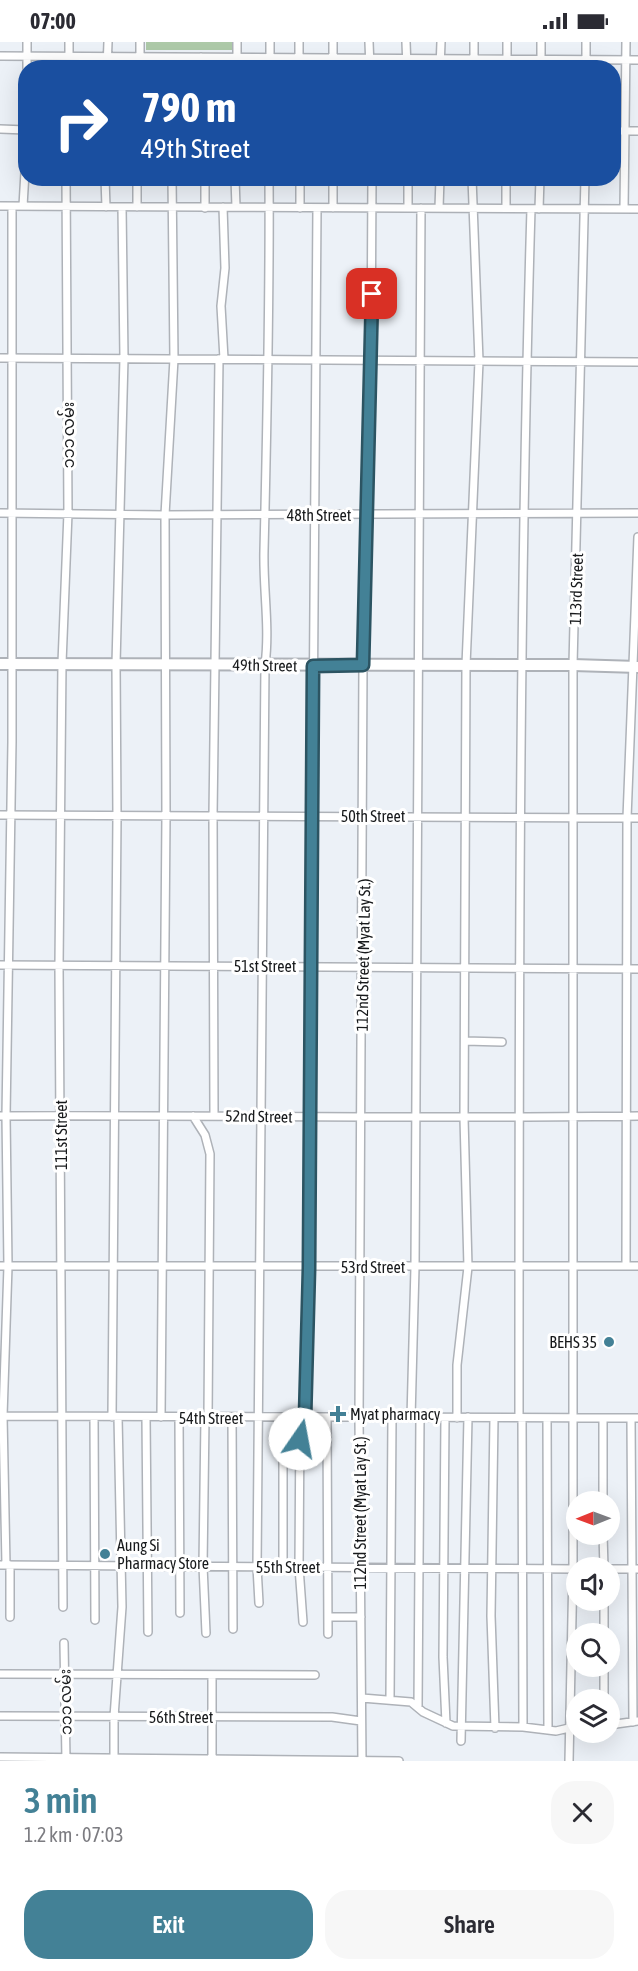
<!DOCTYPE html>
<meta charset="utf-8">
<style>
body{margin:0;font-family:"Asap Condensed","Noto Sans Myanmar",sans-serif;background:#f7f7f7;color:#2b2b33;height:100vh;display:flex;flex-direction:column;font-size:22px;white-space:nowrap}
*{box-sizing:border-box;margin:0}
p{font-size:20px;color:#7c7c81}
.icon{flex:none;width:33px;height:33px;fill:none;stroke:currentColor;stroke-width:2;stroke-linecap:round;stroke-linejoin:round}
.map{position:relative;height:1719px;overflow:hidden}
.sheet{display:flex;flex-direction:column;background:#fff;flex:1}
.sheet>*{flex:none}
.guide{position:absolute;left:18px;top:18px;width:603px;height:126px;border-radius:24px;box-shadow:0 6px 24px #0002;background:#1a4fa0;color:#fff;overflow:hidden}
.needle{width:39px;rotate:269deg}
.fabs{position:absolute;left:566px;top:1449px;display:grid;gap:12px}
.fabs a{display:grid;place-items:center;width:54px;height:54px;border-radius:50%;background:#fff;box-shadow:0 6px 24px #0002;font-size:30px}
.pin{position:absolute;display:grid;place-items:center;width:51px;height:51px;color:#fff;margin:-26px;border-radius:12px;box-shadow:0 3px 9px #0006}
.me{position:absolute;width:66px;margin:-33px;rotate:12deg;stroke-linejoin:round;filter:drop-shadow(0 0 4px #0008)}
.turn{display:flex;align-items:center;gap:21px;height:126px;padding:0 24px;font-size:27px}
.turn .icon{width:78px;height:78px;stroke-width:2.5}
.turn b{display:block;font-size:42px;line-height:51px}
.round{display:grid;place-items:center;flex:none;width:63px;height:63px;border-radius:24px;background:#f7f7f7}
.overview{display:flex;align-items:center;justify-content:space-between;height:102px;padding:0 24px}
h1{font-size:36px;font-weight:600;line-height:45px;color:#438196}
.action{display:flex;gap:12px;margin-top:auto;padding:12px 24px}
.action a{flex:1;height:69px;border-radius:24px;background:#438196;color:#fff;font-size:24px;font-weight:600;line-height:69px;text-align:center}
.action a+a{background:#f7f7f7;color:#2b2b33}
.status{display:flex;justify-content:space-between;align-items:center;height:42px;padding:0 30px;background:#fff;direction:ltr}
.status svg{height:16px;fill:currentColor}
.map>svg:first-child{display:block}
</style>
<div class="status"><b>07:00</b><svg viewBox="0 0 49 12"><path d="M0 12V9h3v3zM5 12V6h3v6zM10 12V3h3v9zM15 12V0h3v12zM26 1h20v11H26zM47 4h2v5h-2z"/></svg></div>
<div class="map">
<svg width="638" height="1719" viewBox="0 0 638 1719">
<rect width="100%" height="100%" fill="#ecf1f7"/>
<path fill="#adc9a8" d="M146 0H233V8H146Z"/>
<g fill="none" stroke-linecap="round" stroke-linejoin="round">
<defs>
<path id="minor" d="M299 0V26
M369 0 370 26
M406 0 407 26
M0 14 638 18
M170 15V26
M201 15V26
M27 26V0
M69 26V0
M107 26 108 0
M140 26V0
M237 26V0
M270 26V0
M333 26V0
M440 26 441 0
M474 26V0
M507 26V0
M541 26V0
M586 26V0
M0 87 26 88
M614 89H638
M105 136 106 165
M205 136V166
M235 136 236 165
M333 136V166
M0 164 638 167
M23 164 26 113
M137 165V136
M223 165 225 226 221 264 224 317
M408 165V136
M300 166V136
M439 166 440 136
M506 166V136
M539 167 540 136
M624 167 626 0
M0 316 638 320
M0 471 165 473 638 471
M0 773 638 776
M0 923 638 927
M465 999 502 1000
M214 1073 213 774 219 317
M0 1074C213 1073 425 1077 638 1074
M193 1074 205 1093 210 1112 208 1375
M0 1224H638
M626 1224 627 776 638 495
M0 1374 638 1376
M94 1375 95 1578
M112 1375 117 774 116 622 124 316 122 165
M146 1375 148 1590
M161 1375 166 774 165 473 174 317 172 136
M232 1375 233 1587
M179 1376 180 1571
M205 1376 203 1524 206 1591
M283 1376V1525
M300 1376 299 1525 303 1580
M305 1376 309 1226 317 166
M327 1376 328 1592
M411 1376 415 1225 421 166
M445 1376 443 1615 446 1681
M457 1376V1323L468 1225 464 1076 466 623 479 319 472 136
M494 1376 491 1574 495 1686
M547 1376 548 1688
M603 1376V1460
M631 1376 633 1680
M603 1492 604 1526
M0 1523 576 1527
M6 1523 3 1374 8 1224 6 1074 12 700V165
M10 1523V1575
M609 1527H638
M604 1558V1592
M259 1561 257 1525 265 623C270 585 263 547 264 509 267 385 270 261 269 136
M63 1565 59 924 62 621 68 471 66 136
M328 1575H361
M64 1601 66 1718
M604 1624V1658
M0 1632 315 1633
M362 1656 411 1660 423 1670 453 1684 523 1685 556 1689 569 1686 576 1680
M390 1656 392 1376
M418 1665 420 1376
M0 1674 332 1675 361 1679
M609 1683 638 1679
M523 1685 522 1376H519C519 973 519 570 531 167
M461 1699 468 1375
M0 1715 399 1719
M114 1719V1675L122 1565 118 1375
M212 1719V1633
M362 1719 359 1376 363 623 371 318 372 136
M569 1719 573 1526V623L585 136"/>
<path id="secondary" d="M0 622 573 623 638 625"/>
</defs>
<use href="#minor" stroke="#aeb2b8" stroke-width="10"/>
<use href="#secondary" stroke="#aeb2b8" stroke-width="14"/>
<use href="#minor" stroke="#fff" stroke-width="7"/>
<use href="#secondary" stroke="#fff" stroke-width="10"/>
</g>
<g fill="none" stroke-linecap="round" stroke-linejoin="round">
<defs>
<path id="route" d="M300 1397V1376H305L309 1226 313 624 363 623 372 252"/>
</defs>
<use href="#route" stroke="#2c5462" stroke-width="15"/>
<use href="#route" stroke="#438196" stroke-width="10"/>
</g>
<g fill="#438196" stroke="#fff" stroke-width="2">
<circle cx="609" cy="1300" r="6"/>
<path d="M335 1363h6v6h6v6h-6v6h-6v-6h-6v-6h6z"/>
<circle cx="105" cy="1512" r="6"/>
</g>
<g text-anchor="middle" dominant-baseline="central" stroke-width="6" stroke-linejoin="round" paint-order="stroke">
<g font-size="16" fill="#17191b" stroke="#fff">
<text transform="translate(68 393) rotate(-90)">၁၁၁ လမ်း</text>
<text x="319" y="473">48th Street</text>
<text transform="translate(576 547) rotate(-88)">113rd Street</text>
<text transform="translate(265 623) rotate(1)">49th Street</text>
<text x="373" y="774">50th Street</text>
<text transform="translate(363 913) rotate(-89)">112nd Street (Myat Lay St.)</text>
<text x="265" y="924">51st Street</text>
<text transform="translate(259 1074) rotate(1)">52nd Street</text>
<text transform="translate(61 1093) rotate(-90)">111st Street</text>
<text x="373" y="1225">53rd Street</text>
<text x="211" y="1376">54th Street</text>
<text transform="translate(360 1471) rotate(-90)">112nd Street (Myat Lay St.)</text>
<text x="288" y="1525">55th Street</text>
<text transform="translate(65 1660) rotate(-91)">၁၁၁ လမ်း</text>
<text x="181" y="1675">56th Street</text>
</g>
<g font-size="16" fill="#17191b" stroke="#fff" text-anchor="start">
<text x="597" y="1300" text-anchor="end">BEHS 35</text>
<text x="350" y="1372">Myat pharmacy</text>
<text x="117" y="1503">Aung Si<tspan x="117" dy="18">Pharmacy Store</tspan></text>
</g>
</g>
</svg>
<div class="fabs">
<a><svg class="needle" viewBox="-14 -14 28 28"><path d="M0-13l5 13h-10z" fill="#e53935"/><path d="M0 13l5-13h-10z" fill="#7c7c81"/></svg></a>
<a><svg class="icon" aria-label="sound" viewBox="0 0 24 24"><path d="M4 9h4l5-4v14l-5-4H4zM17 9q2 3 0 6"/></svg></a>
<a><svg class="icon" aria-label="search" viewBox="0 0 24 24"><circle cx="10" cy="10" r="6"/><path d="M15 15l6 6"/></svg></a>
<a><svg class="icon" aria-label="layers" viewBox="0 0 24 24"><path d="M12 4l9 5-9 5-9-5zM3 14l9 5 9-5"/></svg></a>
</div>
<div class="pin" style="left:372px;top:252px;background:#d93025"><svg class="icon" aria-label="arrive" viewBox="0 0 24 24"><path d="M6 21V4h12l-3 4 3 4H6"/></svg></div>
<svg class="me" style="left:300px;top:1397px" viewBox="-20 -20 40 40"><circle r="19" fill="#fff"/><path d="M0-13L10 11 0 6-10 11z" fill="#438196"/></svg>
<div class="guide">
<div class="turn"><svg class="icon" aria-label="right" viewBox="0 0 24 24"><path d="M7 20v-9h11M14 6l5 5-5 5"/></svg><div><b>790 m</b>49th Street</div></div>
</div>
</div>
<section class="sheet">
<div class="overview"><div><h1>3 min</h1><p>1.2 km · 07:03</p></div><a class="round"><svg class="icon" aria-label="close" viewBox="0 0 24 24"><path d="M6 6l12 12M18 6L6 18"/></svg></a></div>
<div class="action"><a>Exit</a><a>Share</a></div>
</section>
